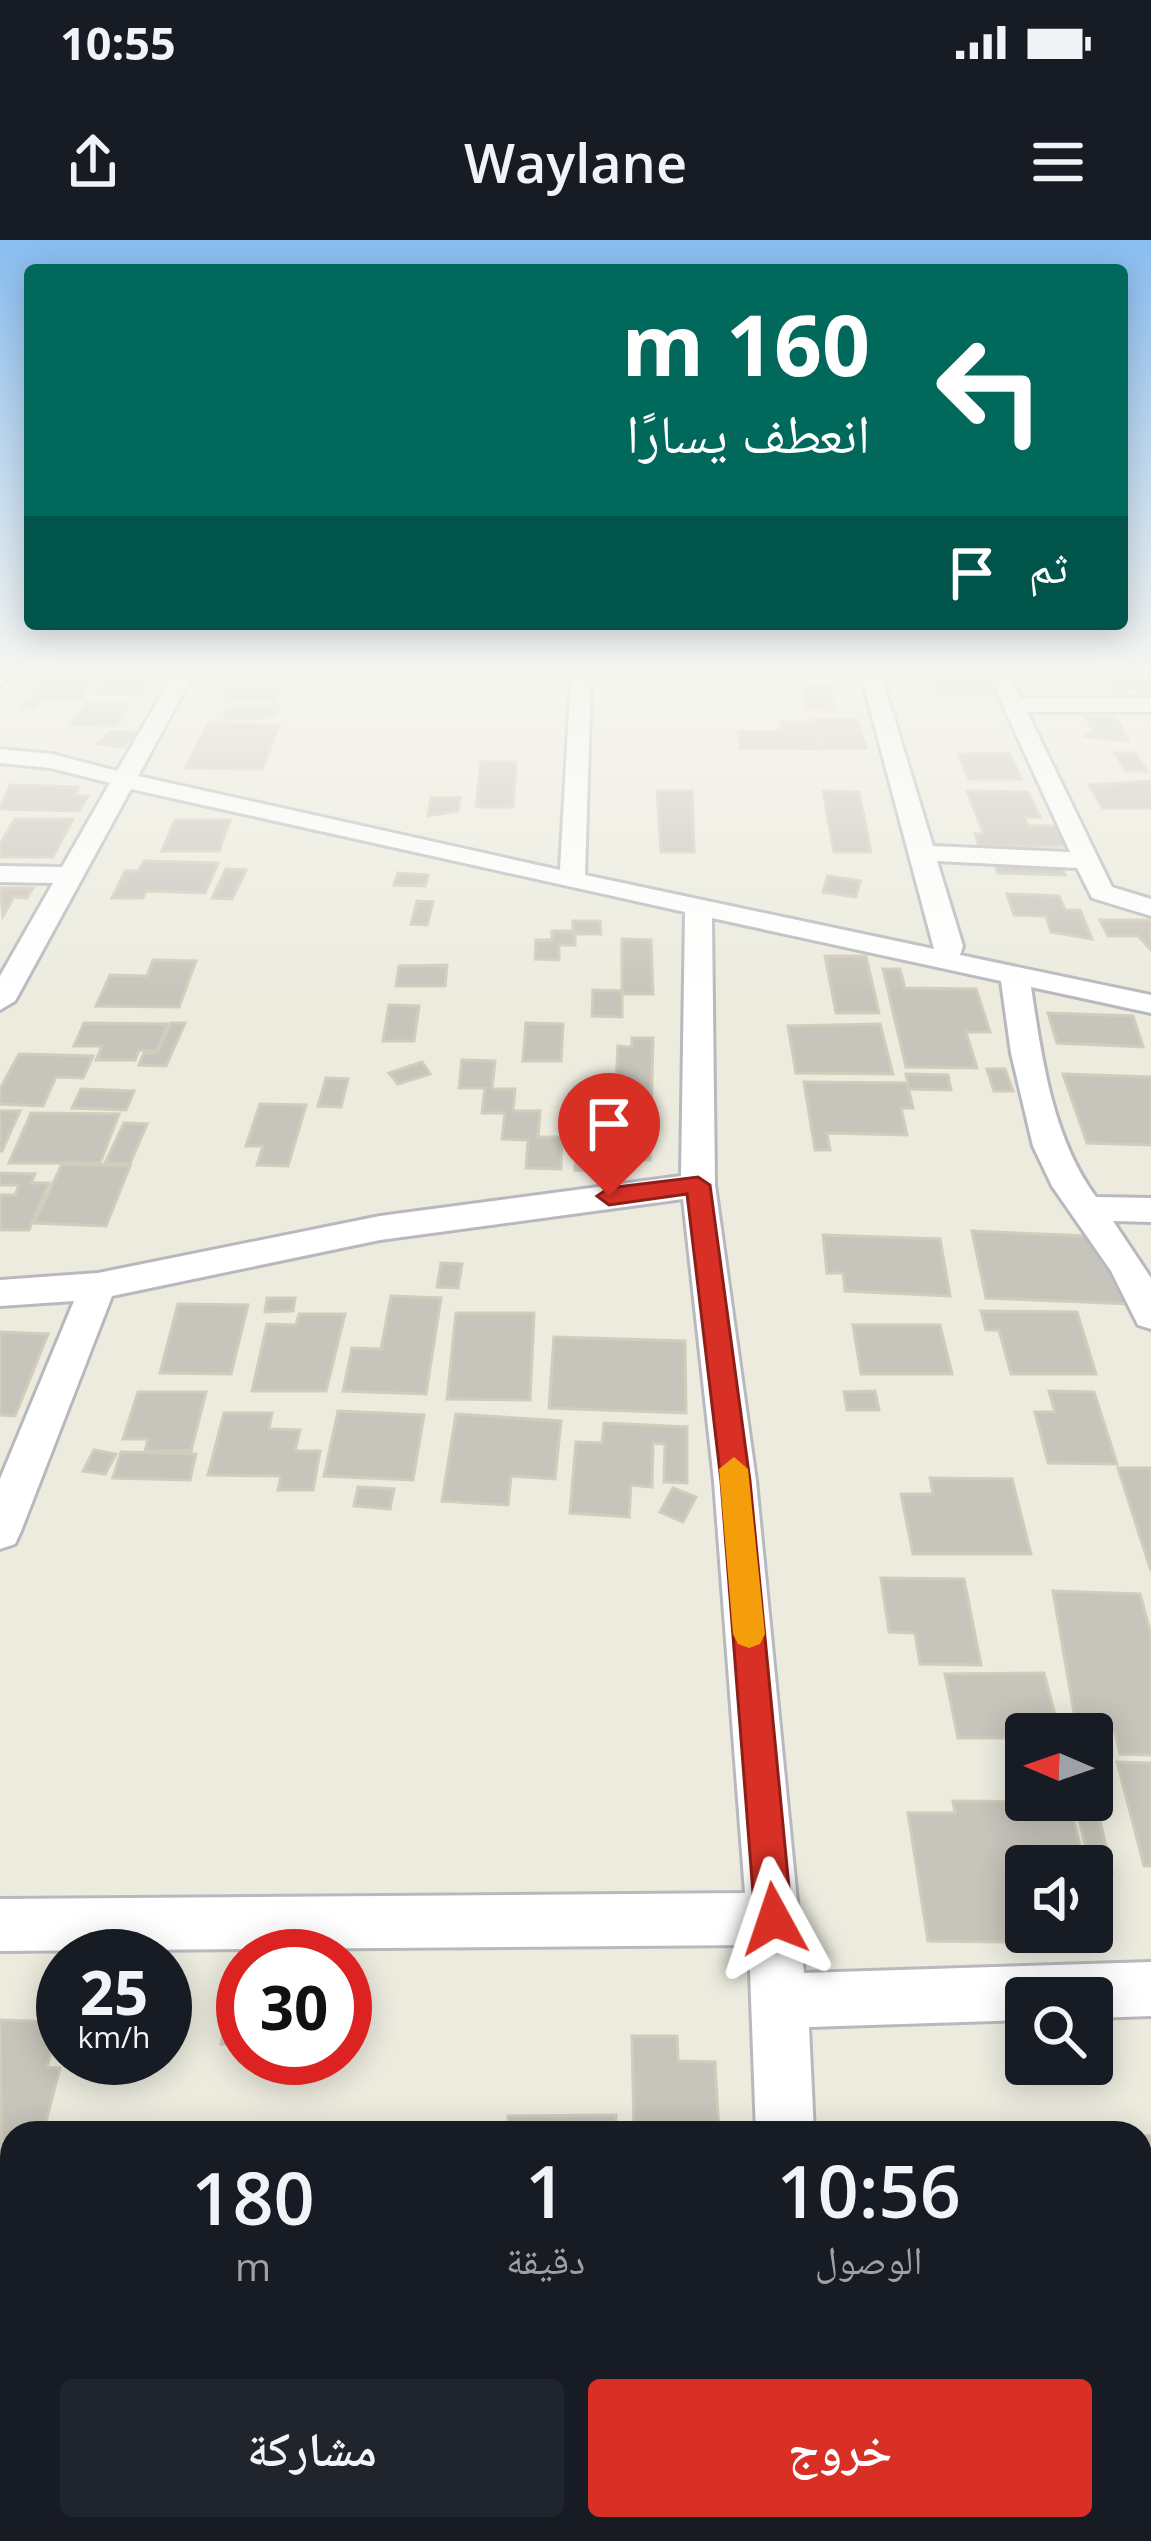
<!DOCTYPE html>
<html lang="ar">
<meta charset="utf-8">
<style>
body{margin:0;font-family:"Open Sans","Noto Naskh Arabic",sans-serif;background:#20242c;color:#f1f3f6;direction:rtl;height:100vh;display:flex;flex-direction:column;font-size:45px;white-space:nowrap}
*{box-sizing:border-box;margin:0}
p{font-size:39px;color:#9ea1a6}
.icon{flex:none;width:66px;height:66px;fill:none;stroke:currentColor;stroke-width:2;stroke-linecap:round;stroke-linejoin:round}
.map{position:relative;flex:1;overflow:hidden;direction:ltr}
.details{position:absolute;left:0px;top:1881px;width:1152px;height:420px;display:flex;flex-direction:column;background:#171b24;border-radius:36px 36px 0 0;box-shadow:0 6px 30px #0003;direction:rtl}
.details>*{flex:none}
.top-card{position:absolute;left:24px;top:24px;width:1104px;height:366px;border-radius:12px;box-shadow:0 6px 30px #0003;direction:rtl;background:#00695c;color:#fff;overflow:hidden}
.needle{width:78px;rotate:272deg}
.tools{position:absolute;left:1005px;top:1473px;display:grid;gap:24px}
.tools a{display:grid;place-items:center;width:108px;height:108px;border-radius:12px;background:#171b24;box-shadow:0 6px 30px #0003;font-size:60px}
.speed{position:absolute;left:36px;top:1689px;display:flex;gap:24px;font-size:60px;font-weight:700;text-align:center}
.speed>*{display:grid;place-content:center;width:156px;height:156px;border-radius:50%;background:#171b24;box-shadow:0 6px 30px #0003;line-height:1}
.speed small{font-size:30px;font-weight:400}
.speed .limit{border:18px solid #d22;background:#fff;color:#111}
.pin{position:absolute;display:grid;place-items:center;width:102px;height:102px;color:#fff;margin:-123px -51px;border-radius:50% 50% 50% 0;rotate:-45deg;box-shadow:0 0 12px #0007}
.pin .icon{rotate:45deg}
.me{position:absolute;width:132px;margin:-66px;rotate:355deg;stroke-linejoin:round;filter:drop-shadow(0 0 9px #0008)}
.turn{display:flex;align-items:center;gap:42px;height:252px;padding:0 60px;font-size:54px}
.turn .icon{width:156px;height:156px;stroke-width:2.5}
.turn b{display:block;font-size:84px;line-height:102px}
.then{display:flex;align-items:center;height:114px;padding:0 60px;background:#0003;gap:24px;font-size:45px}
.eta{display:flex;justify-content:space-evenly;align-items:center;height:204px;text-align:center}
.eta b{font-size:72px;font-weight:600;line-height:84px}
.primary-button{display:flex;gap:24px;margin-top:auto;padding:24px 60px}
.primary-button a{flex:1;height:138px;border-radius:12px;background:#d93025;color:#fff;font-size:48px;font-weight:600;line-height:138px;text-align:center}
.primary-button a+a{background:#20242c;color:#f1f3f6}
.status{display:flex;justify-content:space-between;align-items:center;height:84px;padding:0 60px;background:#171b24;direction:ltr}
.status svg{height:33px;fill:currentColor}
header{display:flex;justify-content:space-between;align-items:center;height:156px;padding:0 60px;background:#171b24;font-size:54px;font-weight:600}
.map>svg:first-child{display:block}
</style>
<div class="status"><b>10:55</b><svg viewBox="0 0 49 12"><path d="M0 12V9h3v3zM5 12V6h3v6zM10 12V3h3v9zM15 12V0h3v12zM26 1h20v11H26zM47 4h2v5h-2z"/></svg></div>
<header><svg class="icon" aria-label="menu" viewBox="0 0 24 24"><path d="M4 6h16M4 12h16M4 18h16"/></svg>Waylane<svg class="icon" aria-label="share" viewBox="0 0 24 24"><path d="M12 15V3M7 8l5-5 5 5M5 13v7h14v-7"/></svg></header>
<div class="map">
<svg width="1151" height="2301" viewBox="0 0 1151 2301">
<rect width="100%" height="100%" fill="#ecebde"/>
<path fill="#c7c4bb" stroke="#d1cdbc" stroke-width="3" d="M104 435H151L141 452H93Z
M956 435H987L994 453 935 452 931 439 974 440 972 435Z
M1103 435H1151V456H1141L1136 449H1120L1124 455H1117Z
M45 436H95L79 461 38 460 34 467H21Z
M802 444H830L834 470 804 469Z
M229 448H279L275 461H224Z
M85 463H130L116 486 71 485Z
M241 466H281L269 478 224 479 227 471Z
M1086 477H1116L1128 501 1083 496 1093 493Z
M814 479H857L866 508H822Z
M781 482 814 483 820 509 740 508 738 491H783Z
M208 483 280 484 262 529 186 528Z
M111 491 137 493 123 507 97 504Z
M1115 513H1135L1147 531H1126Z
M958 514H1010L1021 539H969Z
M481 522H516L513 567H476Z
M1151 541V568H1103L1089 545Z
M10 545 79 547 74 556H88L79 571 0 569Z
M657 551H692L694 612H661Z
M823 551 859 552 871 612H834Z
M967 551 1028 552 1040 577H1024L1028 586H1062L1071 606H979L975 594H984Z
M431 558H460L458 571 428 576Z
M15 579H73L53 617H0V604Z
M175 580H230L219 611H162Z
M991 610 1057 615 1065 635 998 633Z
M144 621 218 623 205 653 146 651 143 658H112L125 631H138Z
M226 629 246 630 232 659 212 658Z
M398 633 428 635 425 646 394 645Z
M828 636 860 641 856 657 823 652Z
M0 648H33L27 658 14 657 3 676Z
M1007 654 1059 656 1065 670H1080L1092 699 1051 692 1046 676 1014 675Z
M417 661 433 662 427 685 411 684Z
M1100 680H1151V710L1138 696H1108Z
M573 681H600L601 694H575V705H559V720L535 719 536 700H552V691H573Z
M622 699 651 700 653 754H622V777L592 776 593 750 622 751Z
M825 716H866L879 773H836Z
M153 720 196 721 179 767 96 766 110 735 147 736Z
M447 725 445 746H396L399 726Z
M883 729H900L905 748 976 749 990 792H966L977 828 906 827Z
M389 765 419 766 414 801H383Z
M1048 773 1133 776 1143 807 1057 803Z
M84 783 167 784 157 811 139 810 135 820H96L102 806H74Z
M171 783H185L166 826 139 825 144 813H157Z
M526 783 563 784 561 821H523Z
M880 784 893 834 796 833 788 786Z
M632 798H653L650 920 612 918 618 806 632 807Z
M19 814 93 816 83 838 56 837 43 866 0 864V849Z
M462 820 495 821 492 849H515L513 871H540L538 897H562L561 929 526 928 528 900 502 899 505 873H482L485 848H459Z
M422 822 430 834 398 844 389 833Z
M987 829H1005L1013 851H994Z
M906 834 948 835 951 850 909 849Z
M1063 834 1151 837V905L1087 903Z
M326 838 348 839 341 867 318 866Z
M804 842 907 843 913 868H901L907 895 827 893 830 910H815Z
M81 849 134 851 126 870 72 868Z
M260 864 306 865 288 926 257 925 263 906H246Z
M0 871H20L2 911H0Z
M31 873 119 874 100 923H9Z
M124 883 147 884 130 924 105 923Z
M577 903 608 904 606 932 575 930Z
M62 924 130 926 106 986 34 983Z
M0 933 35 934 31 943H49L29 990H0V955H15L19 945H0Z
M972 991 1110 997 1130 1064 986 1058Z
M823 995 940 999 950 1056 845 1051 843 1033H827Z
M441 1023 462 1024 458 1048 437 1047Z
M391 1056 441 1058 426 1154 343 1151 352 1108 381 1109Z
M267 1058H295L293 1071 265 1072Z
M178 1064 248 1065 231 1134 160 1133Z
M981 1071 1077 1072 1096 1134H1011L999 1090H986Z
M456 1073H534L530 1160 447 1159Z
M299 1074H345L326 1151H252L267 1084 296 1085Z
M853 1085H940L952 1134H861Z
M0 1092 48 1094 15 1176 0 1175Z
M554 1097 685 1101 686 1173 549 1168Z
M875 1151 879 1170H847L844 1152Z
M1049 1151 1094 1152 1117 1224 1048 1223 1035 1172H1055Z
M138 1152H206L191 1211H145L148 1199H123Z
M338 1171 424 1175 413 1240 324 1236Z
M224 1173H272L269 1189 300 1190 295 1211H320L313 1250H278L281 1236 208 1235Z
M456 1174 561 1181 555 1239 511 1236 508 1265 442 1261Z
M604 1183 687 1187V1243L664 1242 665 1204 653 1203 652 1247 631 1245 629 1277 570 1273 576 1202 602 1203Z
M94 1210 116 1214 105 1234 83 1231Z
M121 1212 196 1214 190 1240 113 1238Z
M1118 1228H1151V1331Z
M930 1238 1012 1239 1031 1314H913L901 1254H933Z
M358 1247 394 1249 390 1269 354 1266Z
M673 1248 696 1257 683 1282 660 1272Z
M881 1338 964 1339 981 1425 920 1424 915 1393 889 1392Z
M1053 1351 1140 1354 1151 1395V1515L1120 1514 1115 1492 1077 1490Z
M1044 1433 1060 1494H1026V1512L1023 1498H958L945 1434Z
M1117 1522 1151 1523V1626H1144Z
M953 1561 1069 1562 1085 1626H1026V1692H1076L1079 1703 928 1701 908 1573H955Z
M1076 1567 1097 1568 1112 1633 1092 1632Z
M232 1749 243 1750V1806L221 1804Z
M0 1780 59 1782 47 1827 60 1828 43 1893H12V2009L3 2042Z
M632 1796H677L678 1821 715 1822 719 1893H634Z
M616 1875V1893H508V1876Z
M1140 1895 1151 1896V1945H1140Z
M1140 1963 1151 1964V2046L1140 2004Z
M12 2094V2157L0 2156V2144Z
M12 2217V2289H86L84 2301H0V2266Z
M271 2289H420L419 2301H270Z
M505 2289H636V2301H504Z
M1023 2289H1133L1143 2301H1025Z"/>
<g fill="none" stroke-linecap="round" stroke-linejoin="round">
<defs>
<path id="minor" d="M0 435H13L0 445Z
M173 435H193L138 536 560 630 571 435H591L585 635 934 709 861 435H881L933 606 1070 612 989 435H1009L1021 458H1151V472H1027L1112 647 1151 659V676L1092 658 1077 628 937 621 963 706 960 715 1151 755V773L1031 747C1042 819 1052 897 1096 957L1151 958V982L1113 981 1151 1038V1089L1138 1085 1111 1031 1052 946 1033 906 1011 813 1001 741 712 678 715 945 756 1241 804 1733 1151 1722V1776L1092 1778V1758H1026V1780L809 1787 814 1893H756L749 1705 0 1711V1659L745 1653 714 1241 683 959 380 1000 112 1056 21 1291 15 1304 0 1309V1239L74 1061 0 1066V1040L98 1033 380 976 681 936 685 672 131 549 15 761 0 770V736L53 643 0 642V626L62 627 110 543 51 528 0 523V509L52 514 117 531Z
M770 2289H838L839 2301H771Z"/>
</defs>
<use href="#minor" stroke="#b7b9bf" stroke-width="6"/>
<use href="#minor" fill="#fff" fill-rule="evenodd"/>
</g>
<linearGradient id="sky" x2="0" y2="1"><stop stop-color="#89bdf1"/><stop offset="0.57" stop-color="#f6f6f0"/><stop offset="1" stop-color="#f6f6f0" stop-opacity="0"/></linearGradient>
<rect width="1151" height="757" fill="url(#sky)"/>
<path fill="#d93025" stroke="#8d1f18" stroke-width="3" d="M698 937 710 945 750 1241 792 1679 787 1692 774 1697 761 1692 755 1679 721 1241 687 954 609 965 597 956 609 948Z"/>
<path fill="#f59e0b" d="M734 1217 748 1229 765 1394 760 1404 749 1408 738 1404 733 1394 719 1229Z"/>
</svg>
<div class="tools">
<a><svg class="needle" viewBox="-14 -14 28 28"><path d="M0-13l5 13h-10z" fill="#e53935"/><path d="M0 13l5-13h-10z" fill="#9ea1a6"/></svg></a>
<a><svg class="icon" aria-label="sound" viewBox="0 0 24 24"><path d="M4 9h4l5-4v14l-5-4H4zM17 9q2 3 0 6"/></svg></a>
<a><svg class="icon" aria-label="search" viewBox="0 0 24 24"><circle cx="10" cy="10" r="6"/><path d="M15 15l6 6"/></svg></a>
</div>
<div class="speed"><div>25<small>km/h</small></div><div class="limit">30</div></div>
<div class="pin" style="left:609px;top:956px;background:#d93025"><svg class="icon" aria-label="arrive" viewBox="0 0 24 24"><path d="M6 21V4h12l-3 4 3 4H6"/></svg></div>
<svg class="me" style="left:774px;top:1679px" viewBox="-20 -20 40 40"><path d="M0-17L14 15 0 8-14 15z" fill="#d93025" stroke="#fff" stroke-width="4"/></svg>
<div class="top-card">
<div class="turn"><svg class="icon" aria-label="left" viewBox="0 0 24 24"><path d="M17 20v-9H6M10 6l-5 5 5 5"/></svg><div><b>160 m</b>انعطف يسارًا</div></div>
<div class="then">ثم<svg class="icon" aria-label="arrive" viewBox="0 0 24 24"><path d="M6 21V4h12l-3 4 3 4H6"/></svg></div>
</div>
<section class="details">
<div class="eta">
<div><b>10:56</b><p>الوصول</p></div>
<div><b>1</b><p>دقيقة</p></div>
<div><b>180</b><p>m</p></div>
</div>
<div class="primary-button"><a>خروج</a><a>مشاركة</a></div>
</section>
</div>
